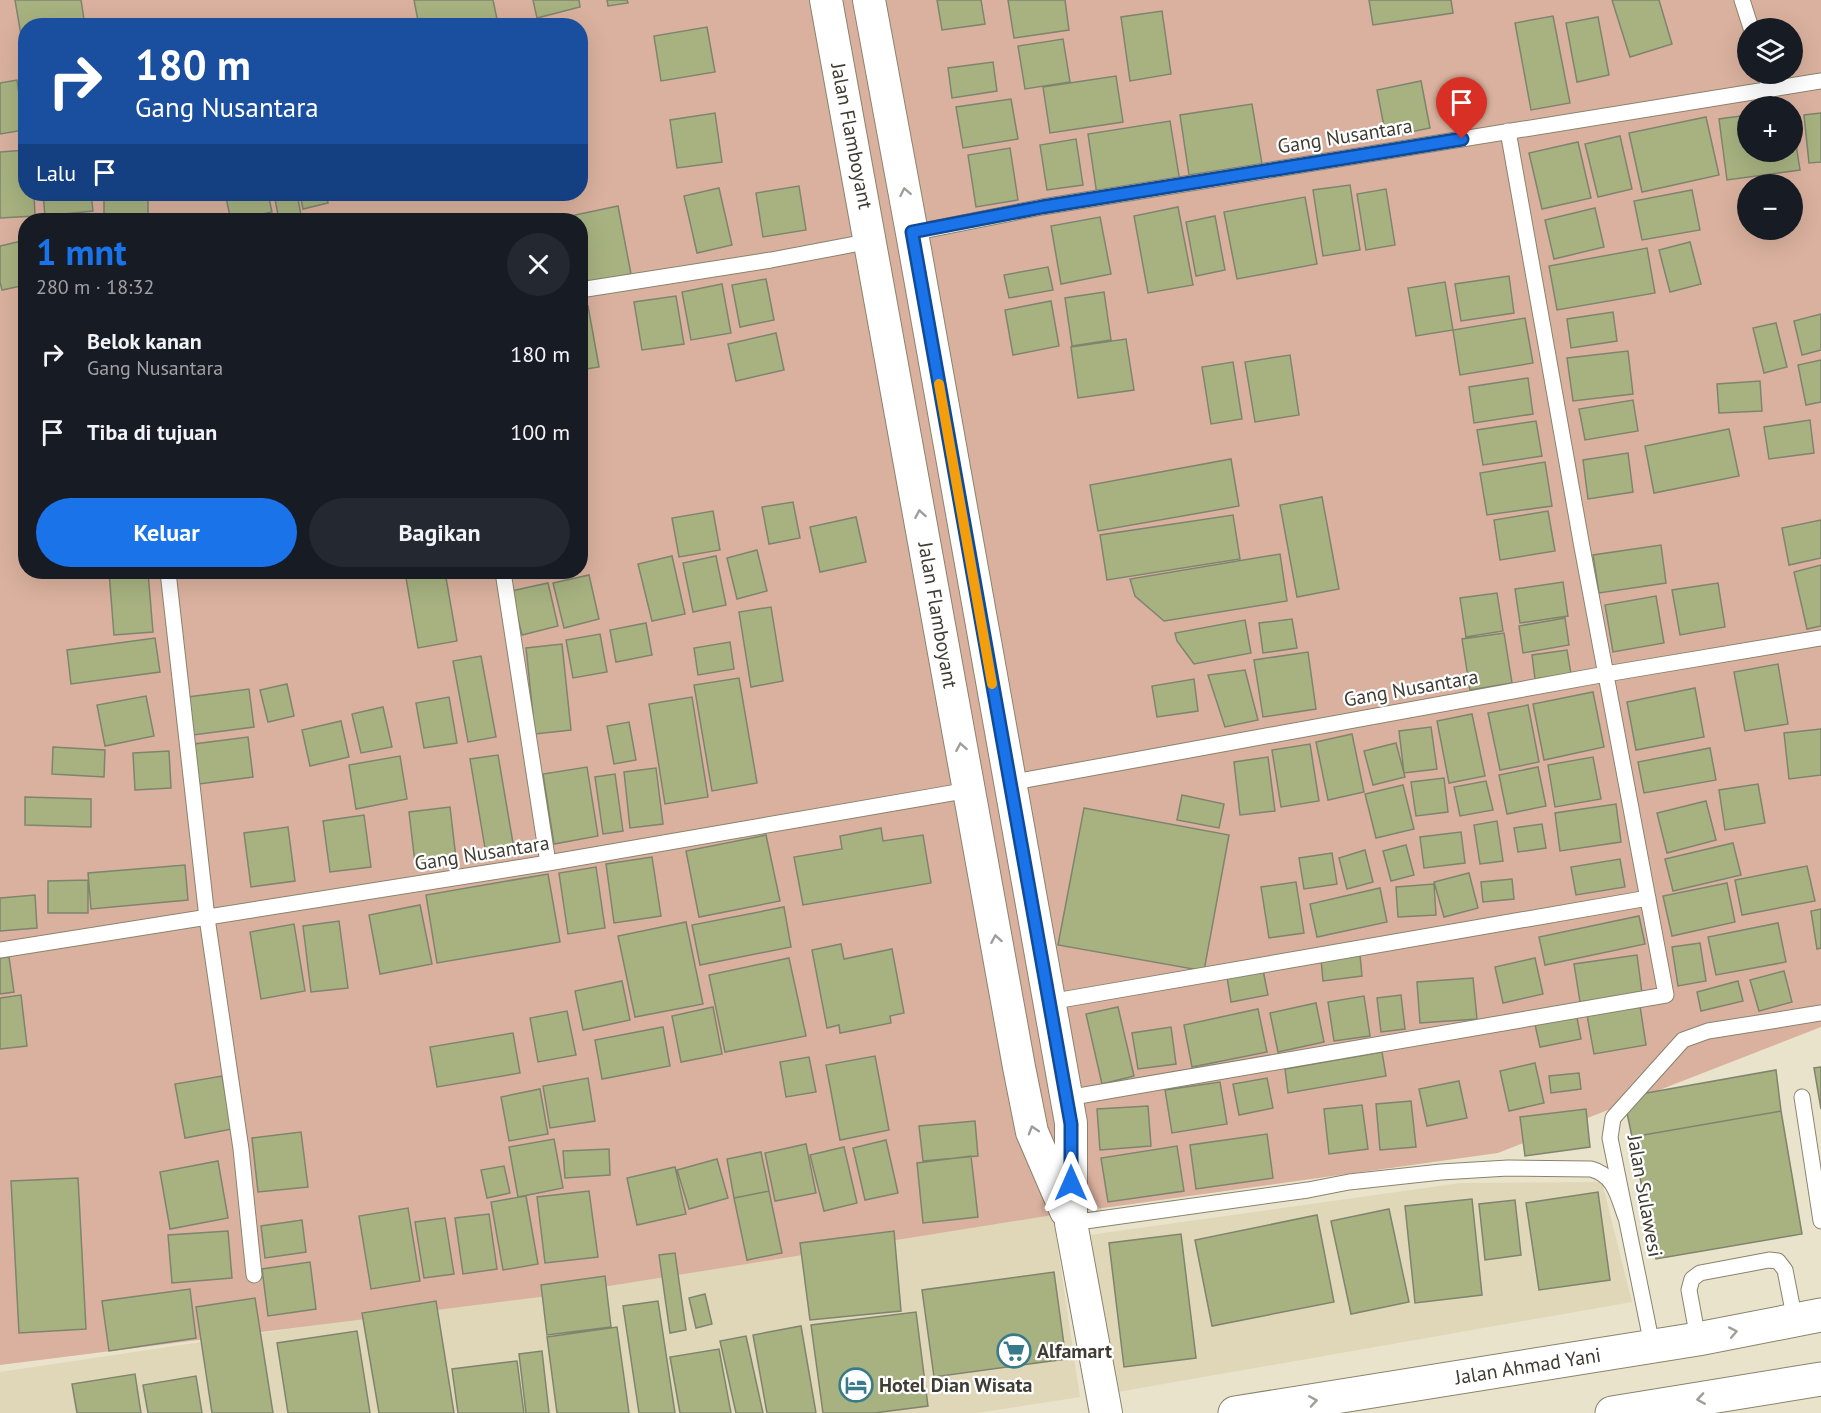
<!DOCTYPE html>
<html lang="id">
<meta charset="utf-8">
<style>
body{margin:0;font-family:"PT Sans",sans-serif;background:#242831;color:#f1f3f6;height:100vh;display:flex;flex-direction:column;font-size:22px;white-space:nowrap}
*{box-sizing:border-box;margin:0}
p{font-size:20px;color:#9ea1a6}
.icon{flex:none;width:33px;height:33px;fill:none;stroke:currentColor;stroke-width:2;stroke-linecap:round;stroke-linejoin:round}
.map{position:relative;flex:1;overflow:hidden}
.panel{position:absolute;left:18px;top:213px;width:570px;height:366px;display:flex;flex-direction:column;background:#171b24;border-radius:24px;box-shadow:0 6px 24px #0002}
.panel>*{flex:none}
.top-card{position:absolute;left:18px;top:18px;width:570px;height:183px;border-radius:24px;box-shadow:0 6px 24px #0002;background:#1a4fa0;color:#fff;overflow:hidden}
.buttons{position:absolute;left:1737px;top:18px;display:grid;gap:12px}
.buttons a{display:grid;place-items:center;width:66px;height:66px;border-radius:50%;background:#171b24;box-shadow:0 6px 24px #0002;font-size:30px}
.pin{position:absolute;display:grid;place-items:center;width:51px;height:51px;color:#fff;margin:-62px -26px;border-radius:50% 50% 50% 0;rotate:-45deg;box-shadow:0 0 6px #0007}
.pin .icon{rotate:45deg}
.me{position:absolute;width:66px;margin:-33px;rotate:0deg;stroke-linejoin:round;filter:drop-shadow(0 0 4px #0008)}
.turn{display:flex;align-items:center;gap:21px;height:126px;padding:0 18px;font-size:27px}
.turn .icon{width:78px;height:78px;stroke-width:2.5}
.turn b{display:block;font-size:42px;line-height:51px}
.then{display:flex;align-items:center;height:57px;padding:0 18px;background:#0003;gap:12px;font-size:22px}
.round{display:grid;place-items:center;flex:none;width:63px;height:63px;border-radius:32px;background:#242831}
.overview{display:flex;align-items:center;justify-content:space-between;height:102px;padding:0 18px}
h1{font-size:36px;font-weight:800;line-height:45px;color:#1a73e8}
.action{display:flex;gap:12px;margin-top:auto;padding:12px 18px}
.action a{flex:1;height:69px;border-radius:36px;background:#1a73e8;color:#fff;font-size:24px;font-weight:800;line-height:69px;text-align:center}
.action a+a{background:#242831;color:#f1f3f6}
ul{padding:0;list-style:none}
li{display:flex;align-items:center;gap:18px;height:78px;padding:0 18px}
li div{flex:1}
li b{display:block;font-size:22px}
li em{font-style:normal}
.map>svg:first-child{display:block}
</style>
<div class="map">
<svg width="1821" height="1413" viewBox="0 0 1821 1413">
<rect width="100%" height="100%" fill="#eae3cb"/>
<path fill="#e0d7b8" d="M1602 1182 1632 1302 1118 1392 1089 1235 1461 1183Z
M1053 1215 1080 1397 977 1413H0V1372Z"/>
<path fill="#dab19e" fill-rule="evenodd" d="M0 0H1821V1027L1498 1153 1053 1215 540 1297 0 1365ZM26 26H580V194H26ZM1748 28H1792V74H1748ZM1748 106H1792V152H1748ZM1748 184H1792V230H1748ZM26 220H580V572H26Z"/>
<path fill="#a7b280" stroke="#7f846e" stroke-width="1.5" d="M15 0H81L85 26H26V64Z
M414 0H493L497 19 468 26H419Z
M533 0H579L580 7 537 18Z
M607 0H627L628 3 608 6Z
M937 0H981L985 24 942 30Z
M1008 0H1065L1069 30 1014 38Z
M1369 0H1451L1453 13 1373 25Z
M1612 0H1659L1672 44 1630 57Z
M1162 11 1171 74 1130 81 1121 17Z
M1553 16 1570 103 1531 110 1515 23Z
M1598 17 1609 75 1577 82 1566 23Z
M707 27 715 72 661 81 654 36Z
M1063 39 1070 82 1025 89 1018 46Z
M993 62 997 91 952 98 948 68Z
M1116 76 1123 122 1050 133 1043 87Z
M17 80 24 130 0 134V83Z
M1421 81 1430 128 1386 137 1377 90Z
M1011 99 1018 139 963 148 956 107Z
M1252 104 1262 164 1189 175 1180 115Z
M715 113 722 162 677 168 670 120Z
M1821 113V162L1809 163 1804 115Z
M1748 115V152H1792V119L1800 170 1727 180 1719 119Z
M1706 117 1719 175 1642 192 1629 133Z
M1170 121 1180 182 1097 195 1088 134Z
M1620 136 1632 189 1598 197 1585 144Z
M1076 139 1083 185 1047 190 1040 145Z
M1578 142 1591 198 1542 209 1529 153Z
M1010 148 1018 200 976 207 968 155Z
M26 150V194H34L35 216 0 218V152Z
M1350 185 1360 250 1323 256 1313 190Z
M799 186 806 230 763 237 756 193Z
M719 188 732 245 697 253 684 196Z
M1386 189 1395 245 1366 250 1357 194Z
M1692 190 1700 230 1642 240 1634 201Z
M43 194H91L93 211 45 216Z
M104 194H148V220H104Z
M225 194H268L272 212 231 220Z
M274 194H297L302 220H279Z
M300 194H326L328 203 303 209Z
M1305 197 1317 264 1237 279 1224 212Z
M618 206 631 274 588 282 580 242V220H576L575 215Z
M1178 207 1193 285 1148 293 1134 216Z
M1595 208 1604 247 1554 259 1545 220Z
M1215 216 1225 270 1196 276 1186 222Z
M1100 217 1111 274 1061 284 1051 226Z
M26 240V285L2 290 0 282V246Z
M1690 242 1701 284 1670 292 1659 250Z
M1647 248 1655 293 1557 310 1549 266Z
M1048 267 1053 290 1009 298 1004 275Z
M1509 276 1514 313 1461 321 1455 284Z
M766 279 774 320 740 327 732 285Z
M1445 282 1453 330 1416 336 1408 288Z
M722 284 731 333 691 340 682 292Z
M1104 292 1111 340 1072 346 1065 298Z
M676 296 684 344 642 350 634 302Z
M1051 301 1059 346 1013 355 1005 310Z
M588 306 599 367 580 370V308Z
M1613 312 1617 341 1571 348 1567 319Z
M1821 314V350L1802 355 1794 321Z
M1525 318 1533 363 1460 375 1453 330Z
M1776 323 1787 367 1764 373 1753 328Z
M776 333 784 370 736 381 728 344Z
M1126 339 1134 390 1078 398 1071 347Z
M1628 351 1633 394 1573 401 1567 358Z
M1290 355 1299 415 1255 422 1245 362Z
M1821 360V402L1806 405 1798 365Z
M1233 362 1242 419 1211 424 1202 367Z
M1528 378 1533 414 1474 423 1469 387Z
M1760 381 1762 411 1719 413 1717 384Z
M1633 400 1638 431 1585 440 1579 409Z
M1810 420 1814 453 1769 459 1764 427Z
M1536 421 1542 456 1483 465 1477 430Z
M1729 429 1739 476 1654 493 1645 446Z
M1628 453 1633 492 1588 499 1583 460Z
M1231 459 1239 506 1098 531 1090 485Z
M1545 462 1552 506 1487 515 1480 473Z
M1322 497 1339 589 1297 597 1280 505Z
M793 502 800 538 769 544 762 507Z
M713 511 720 550 679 557 672 518Z
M1548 511 1555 551 1500 560 1494 520Z
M1233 515 1240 559 1107 580 1100 535Z
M856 517 866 562 820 572 810 527Z
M1821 520V558L1789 565 1782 528Z
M1661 545 1666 583 1599 593 1593 555Z
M757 550 767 591 737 599 727 558Z
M1280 554 1287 601 1164 621 1135 596 1130 579Z
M672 556 685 614 652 621 638 564Z
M716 556 726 605 693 612 683 563Z
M1821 565V626L1807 629 1794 572Z
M109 572H148L153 632 114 635Z
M405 572H445L457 641 418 648Z
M589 575 599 619 564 628 553 583Z
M1563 582 1568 616 1520 623 1515 589Z
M548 583 558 626 522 635 511 591Z
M1718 583 1725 627 1680 635 1672 590Z
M1497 593 1503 631 1466 637 1460 598Z
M1656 596 1664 643 1613 652 1605 605Z
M771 607 783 681 751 687 739 612Z
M1565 618 1569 645 1523 653 1519 626Z
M1292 619 1297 648 1263 653 1259 623Z
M1245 620 1251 653 1194 664 1177 641 1175 633Z
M646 623 652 655 616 662 610 630Z
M1504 633 1512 683 1470 690 1462 639Z
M600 634 607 672 573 678 566 640Z
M155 638 160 672 71 684 67 650Z
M730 642 734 669 698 675 694 648Z
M562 644 571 730 535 734 526 648Z
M1567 650 1571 674 1535 679 1532 655Z
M1308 652 1316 709 1263 717 1254 660Z
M481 656 496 737 468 742 453 661Z
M1778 664 1788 724 1745 731 1734 672Z
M1245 670 1258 720 1225 727 1208 675Z
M739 678 757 783 712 791 694 685Z
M1194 679 1198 711 1157 717 1152 686Z
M287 684 294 716 268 722 260 690Z
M1695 688 1704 737 1636 750 1627 702Z
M249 689 254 727 193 735 188 697Z
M1593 692 1604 747 1544 760 1533 704Z
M146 696 154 736 105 746 97 705Z
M449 697 457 743 424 748 416 703Z
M692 697 708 797 665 804 649 704Z
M1528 705 1539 762 1500 770 1488 713Z
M383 707 392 747 361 753 352 714Z
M1472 714 1485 776 1449 783 1437 721Z
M341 721 349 757 310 766 302 730Z
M629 722 636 760 614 764 607 726Z
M1431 727 1437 769 1404 773 1399 731Z
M1821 729V775L1789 779 1784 733Z
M1352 734 1364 792 1328 800 1316 742Z
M248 737 253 777 199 784 194 744Z
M1396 743 1405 777 1373 785 1364 751Z
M1310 744 1319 801 1281 807 1272 750Z
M53 747 105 750 104 777 52 774Z
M1710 748 1716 780 1644 793 1638 762Z
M169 751 171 788 135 790 133 753Z
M498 755 514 849 486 854 470 759Z
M400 756 407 799 356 809 349 765Z
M1268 757 1275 811 1240 815 1234 762Z
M1593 757 1601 799 1555 807 1548 765Z
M587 767 598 836 554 844 543 774Z
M1538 767 1546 806 1507 814 1499 775Z
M656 768 663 824 630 828 624 772Z
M615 774 623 831 603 834 595 777Z
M1444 778 1448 812 1416 816 1411 782Z
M1486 781 1493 810 1460 816 1454 787Z
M1758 784 1765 823 1725 830 1719 790Z
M1403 785 1414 829 1376 838 1365 794Z
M1182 795 1224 804 1219 828 1177 820Z
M25 797 91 799V827L25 825Z
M1706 801 1716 840 1667 853 1657 813Z
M1616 804 1621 842 1560 851 1555 813Z
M450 807 456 858 415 863 409 812Z
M1084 808 1229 835 1204 971 1058 945Z
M364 815 371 867 330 872 323 821Z
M1497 821 1503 861 1480 864 1474 825Z
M1542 824 1546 848 1518 852 1514 828Z
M288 827 295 881 251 887 244 833Z
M881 828 883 841 923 835 931 883 803 905 794 857 842 849 840 836Z
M1461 832 1465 863 1424 868 1420 837Z
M766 835 780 901 699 917 686 851Z
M1733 843 1741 875 1673 891 1665 859Z
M1406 845 1414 875 1391 881 1383 851Z
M1365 850 1373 882 1347 889 1339 858Z
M1332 853 1337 884 1304 889 1299 858Z
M652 857 661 916 614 923 606 864Z
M1620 859 1625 887 1576 895 1571 867Z
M185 865 188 900 91 909 88 873Z
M1807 866 1815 901 1742 915 1735 880Z
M596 867 605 928 568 934 559 873Z
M1469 873 1478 908 1444 917 1434 882Z
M548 874 560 942 437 963 426 895Z
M1512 879 1514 899 1483 902 1481 882Z
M88 880V913H48V881Z
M1296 882 1304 933 1269 938 1261 887Z
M1727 883 1735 922 1672 936 1663 896Z
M1434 884 1436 915 1398 917 1396 887Z
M1380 888 1387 922 1317 937 1310 904Z
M35 895 37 928 0 931V898Z
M420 905 432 964 380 974 369 915Z
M784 907 791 947 700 965 692 925Z
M1821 909V948L1817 949 1811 911Z
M1639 916 1645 944 1545 965 1539 937Z
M339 921 348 988 311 992 303 926Z
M686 922 703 1004 635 1017 618 936Z
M1778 923 1786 962 1716 975 1708 937Z
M294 924 305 991 261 999 250 932Z
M1700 943 1706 981 1678 986 1672 947Z
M841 944 844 959 892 949 904 1013 890 1016 891 1023 840 1033 839 1025 827 1028 812 950Z
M1360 955 1362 976 1323 981 1321 959Z
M1637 955 1642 993 1580 1002 1574 964Z
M9 957 14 992 0 994V958Z
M789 958 806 1036 725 1052 709 975Z
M1535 958 1543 994 1503 1003 1495 967Z
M1263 970 1268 995 1231 1002 1227 977Z
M1784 971 1792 1002 1759 1011 1750 980Z
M1473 978 1477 1019 1420 1023 1417 982Z
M622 981 630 1020 583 1030 575 991Z
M1738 981 1743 1001 1701 1011 1697 992Z
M21 995 27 1046 0 1049V998Z
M1401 995 1405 1029 1381 1032 1377 998Z
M1364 996 1370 1036 1334 1041 1328 1002Z
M1316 1003 1324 1042 1278 1052 1270 1013Z
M1640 1006 1646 1045 1594 1054 1587 1015Z
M713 1007 722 1054 681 1062 672 1016Z
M1118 1007 1134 1076 1102 1084 1086 1014Z
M1258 1009 1267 1052 1192 1067 1184 1025Z
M567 1011 576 1055 538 1062 530 1018Z
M1576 1012 1581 1039 1540 1047 1534 1020Z
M663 1027 670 1066 602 1079 595 1040Z
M1171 1027 1176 1064 1138 1069 1132 1033Z
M513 1033 520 1073 437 1087 430 1047Z
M1382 1052 1386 1076 1288 1093 1285 1069Z
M875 1056 889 1130 840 1140 826 1065Z
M809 1057 816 1092 786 1097 780 1062Z
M1535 1063 1544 1103 1509 1111 1500 1071Z
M1821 1067V1109L1814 1068Z
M1776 1070 1781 1111 1632 1137 1626 1108 1641 1094Z
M1579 1073 1581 1089 1551 1093 1549 1076Z
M222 1076 232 1129 185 1138 175 1084Z
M588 1078 595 1121 550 1128 543 1086Z
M1267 1078 1273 1108 1239 1115 1233 1084Z
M1459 1081 1467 1118 1427 1126 1419 1089Z
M1220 1082 1227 1124 1172 1133 1165 1090Z
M540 1089 548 1134 509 1141 501 1097Z
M1411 1101 1416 1147 1380 1150 1376 1104Z
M1362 1105 1368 1149 1329 1154 1324 1109Z
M1148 1106 1151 1146 1100 1150 1097 1109Z
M1586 1109 1590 1147 1525 1156 1520 1117Z
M1781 1111 1802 1234 1656 1259 1632 1137Z
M975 1121 978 1156 923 1161 919 1126Z
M301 1132 308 1187 258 1192 252 1138Z
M1267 1134 1273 1178 1196 1189 1190 1145Z
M554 1139 563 1188 518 1197 509 1147Z
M886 1140 898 1193 865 1200 853 1148Z
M806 1144 816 1193 775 1201 765 1153Z
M1177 1146 1184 1191 1108 1202 1101 1158Z
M844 1147 857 1203 824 1211 810 1155Z
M609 1149 610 1175 565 1178 563 1151Z
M761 1152 769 1191 734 1198 727 1159Z
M971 1156 978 1217 923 1223 917 1163Z
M717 1159 728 1198 689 1209 677 1170Z
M218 1161 228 1218 170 1229 160 1172Z
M504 1166 510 1193 487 1198 481 1170Z
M675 1167 686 1214 637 1225 627 1178Z
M78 1178 86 1329 19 1333 11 1181Z
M589 1191 598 1257 545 1263 537 1197Z
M769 1191 782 1253 747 1260 734 1198Z
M1598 1192 1610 1280 1539 1290 1526 1203Z
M526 1196 538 1264 503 1270 491 1202Z
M1472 1199 1482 1295 1415 1303 1405 1206Z
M1515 1200 1521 1255 1485 1260 1479 1204Z
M408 1208 420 1281 371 1289 359 1216Z
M1389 1209 1409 1302 1351 1314 1331 1221Z
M489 1214 497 1269 463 1274 455 1218Z
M1317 1215 1334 1302 1212 1326 1195 1240Z
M445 1218 454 1274 424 1278 415 1222Z
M302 1220 306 1252 265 1258 261 1226Z
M228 1231 232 1278 172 1283 168 1235Z
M894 1231 901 1311 810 1320 800 1243Z
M1181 1234 1196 1358 1124 1367 1109 1243Z
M675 1253 686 1330 670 1333 659 1255Z
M310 1262 316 1309 268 1316 262 1269Z
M1054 1272 1066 1359 934 1377 922 1290Z
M605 1276 611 1327 547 1335 541 1285Z
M190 1289 196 1338 109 1351 102 1301Z
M705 1294 712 1324 696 1328 689 1298Z
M255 1298 273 1413H212L196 1307Z
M436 1301 454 1413H379L362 1313Z
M658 1301 675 1413H639L623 1306Z
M916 1312 928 1406 874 1413H823L811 1325Z
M801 1326 816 1413H767L753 1335Z
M617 1327 629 1413H557L547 1337Z
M357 1331 370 1413H288L277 1343Z
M746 1336 763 1413H736L720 1341Z
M719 1349 731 1413H680L670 1357Z
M542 1351 549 1413H526L519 1354Z
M517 1361 524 1413H458L452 1369Z
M135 1374 141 1413H77L72 1384Z
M196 1376 202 1413H148L143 1385Z"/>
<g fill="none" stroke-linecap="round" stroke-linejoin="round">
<defs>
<path id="lane" d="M1742 0 1751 28
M1765 74 1770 91
M912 233 1042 207 1821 81
M580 290 771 260 871 241
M168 572 207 918 241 1149 254 1275
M503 572 548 863
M1009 783 1606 674 1821 638
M0 950 548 863 969 790
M1049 1002 1648 898
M1802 1097 1821 1221
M1067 1098 1666 995 1582 547 1508 131
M1071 1223 1308 1190 1349 1182 1441 1172 1508 1168 1591 1169C1615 1175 1618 1197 1626 1218
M1698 1339 1689 1290 1692 1279 1700 1273 1769 1260 1778 1261 1785 1270 1795 1321
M1652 1345 1610 1138 1613 1118 1683 1040 1708 1031 1821 1013"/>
<path id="street" d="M826 0 1019 1067 1032 1132 1066 1211
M869 0 912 233 1071 1123V1223L1106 1413"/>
<path id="secondary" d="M1235 1413 1698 1339 1821 1315
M1612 1413 1821 1379"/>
</defs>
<use href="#lane" stroke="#89836d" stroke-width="17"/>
<use href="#street" stroke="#89836d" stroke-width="34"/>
<use href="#secondary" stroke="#89836d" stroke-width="35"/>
<use href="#lane" stroke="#fff" stroke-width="15"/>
<use href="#street" stroke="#fff" stroke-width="32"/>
<use href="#secondary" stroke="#fff" stroke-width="33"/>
</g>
<defs><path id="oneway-chevron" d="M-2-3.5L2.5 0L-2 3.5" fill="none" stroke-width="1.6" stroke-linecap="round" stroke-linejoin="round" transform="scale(1.5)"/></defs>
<g stroke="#9f9e99">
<use href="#oneway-chevron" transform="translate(905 192) rotate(-101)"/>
<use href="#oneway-chevron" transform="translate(920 514) rotate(-100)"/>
<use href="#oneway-chevron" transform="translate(961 747) rotate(-100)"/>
<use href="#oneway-chevron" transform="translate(996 939) rotate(-100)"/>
<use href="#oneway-chevron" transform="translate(1033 1130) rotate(-107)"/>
<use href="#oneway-chevron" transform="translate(1733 1332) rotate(-11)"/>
<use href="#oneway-chevron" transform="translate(1701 1399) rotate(171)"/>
<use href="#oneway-chevron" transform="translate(1313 1401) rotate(-9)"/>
</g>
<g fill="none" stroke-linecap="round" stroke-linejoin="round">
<defs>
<path id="route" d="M1071 1183V1124L912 232 1042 207 1462 139"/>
</defs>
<use href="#route" stroke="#114b97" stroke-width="15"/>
<use href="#route" stroke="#1a73e8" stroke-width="10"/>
<path stroke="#f59e0b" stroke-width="10" d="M939 384 992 684"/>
</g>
<defs>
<symbol id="supermarket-ring" viewBox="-11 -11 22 22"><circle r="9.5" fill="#fff" stroke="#377b8b" stroke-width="1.5"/><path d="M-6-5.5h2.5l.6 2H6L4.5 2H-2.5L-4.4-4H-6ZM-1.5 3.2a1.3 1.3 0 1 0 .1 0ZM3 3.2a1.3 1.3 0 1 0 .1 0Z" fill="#377b8b"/></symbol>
<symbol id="hotel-ring" viewBox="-11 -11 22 22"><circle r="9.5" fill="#fff" stroke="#377b8b" stroke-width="1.5"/><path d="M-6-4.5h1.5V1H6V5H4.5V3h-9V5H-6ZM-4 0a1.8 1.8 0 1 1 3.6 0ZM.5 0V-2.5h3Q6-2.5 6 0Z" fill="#377b8b"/></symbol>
</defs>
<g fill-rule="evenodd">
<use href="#supermarket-ring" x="995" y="1332" width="38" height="38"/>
<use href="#hotel-ring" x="837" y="1366" width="38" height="38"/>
</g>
<g text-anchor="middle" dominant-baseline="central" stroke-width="4.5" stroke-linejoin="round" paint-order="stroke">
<g font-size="20" fill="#3f3c33" stroke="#fff">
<text transform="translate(852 136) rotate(79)">Jalan Flamboyant</text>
<text transform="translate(1345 136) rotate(-9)">Gang Nusantara</text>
<text transform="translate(938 615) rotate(80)">Jalan Flamboyant</text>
<text transform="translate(1411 688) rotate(-10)">Gang Nusantara</text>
<text transform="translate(482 853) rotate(-9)">Gang Nusantara</text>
<text transform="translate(1645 1196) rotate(80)">Jalan Sulawesi</text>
<text transform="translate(1528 1366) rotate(-9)">Jalan Ahmad Yani</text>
</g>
<g font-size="20" font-weight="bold" fill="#3f3c33" stroke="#fff" text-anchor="start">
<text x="1037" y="1351">Alfamart</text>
<text x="879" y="1385">Hotel Dian Wisata</text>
</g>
</g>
</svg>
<div class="buttons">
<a><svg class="icon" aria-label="layers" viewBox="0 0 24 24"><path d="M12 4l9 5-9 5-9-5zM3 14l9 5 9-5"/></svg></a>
<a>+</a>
<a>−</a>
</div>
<div class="pin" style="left:1462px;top:139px;background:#d93025"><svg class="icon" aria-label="arrive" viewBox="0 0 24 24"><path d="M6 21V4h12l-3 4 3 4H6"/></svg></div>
<svg class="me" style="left:1071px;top:1183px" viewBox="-20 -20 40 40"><path d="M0-17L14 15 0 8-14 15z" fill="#1a73e8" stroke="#fff" stroke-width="4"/></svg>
<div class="top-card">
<div class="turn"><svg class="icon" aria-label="right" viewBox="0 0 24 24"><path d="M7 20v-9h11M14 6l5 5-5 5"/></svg><div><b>180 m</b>Gang Nusantara</div></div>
<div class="then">Lalu<svg class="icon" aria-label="arrive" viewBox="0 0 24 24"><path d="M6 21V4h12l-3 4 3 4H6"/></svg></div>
</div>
<section class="panel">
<div class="overview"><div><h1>1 mnt</h1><p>280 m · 18:32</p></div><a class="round"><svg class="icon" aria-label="close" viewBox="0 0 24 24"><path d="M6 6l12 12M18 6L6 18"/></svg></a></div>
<ul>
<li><svg class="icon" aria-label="right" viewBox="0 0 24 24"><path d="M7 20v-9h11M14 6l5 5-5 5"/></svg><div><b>Belok kanan</b><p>Gang Nusantara</p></div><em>180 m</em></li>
<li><svg class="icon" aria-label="arrive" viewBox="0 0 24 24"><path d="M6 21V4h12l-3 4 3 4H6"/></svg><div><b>Tiba di tujuan</b></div><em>100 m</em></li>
</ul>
<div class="action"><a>Keluar</a><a>Bagikan</a></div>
</section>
</div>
